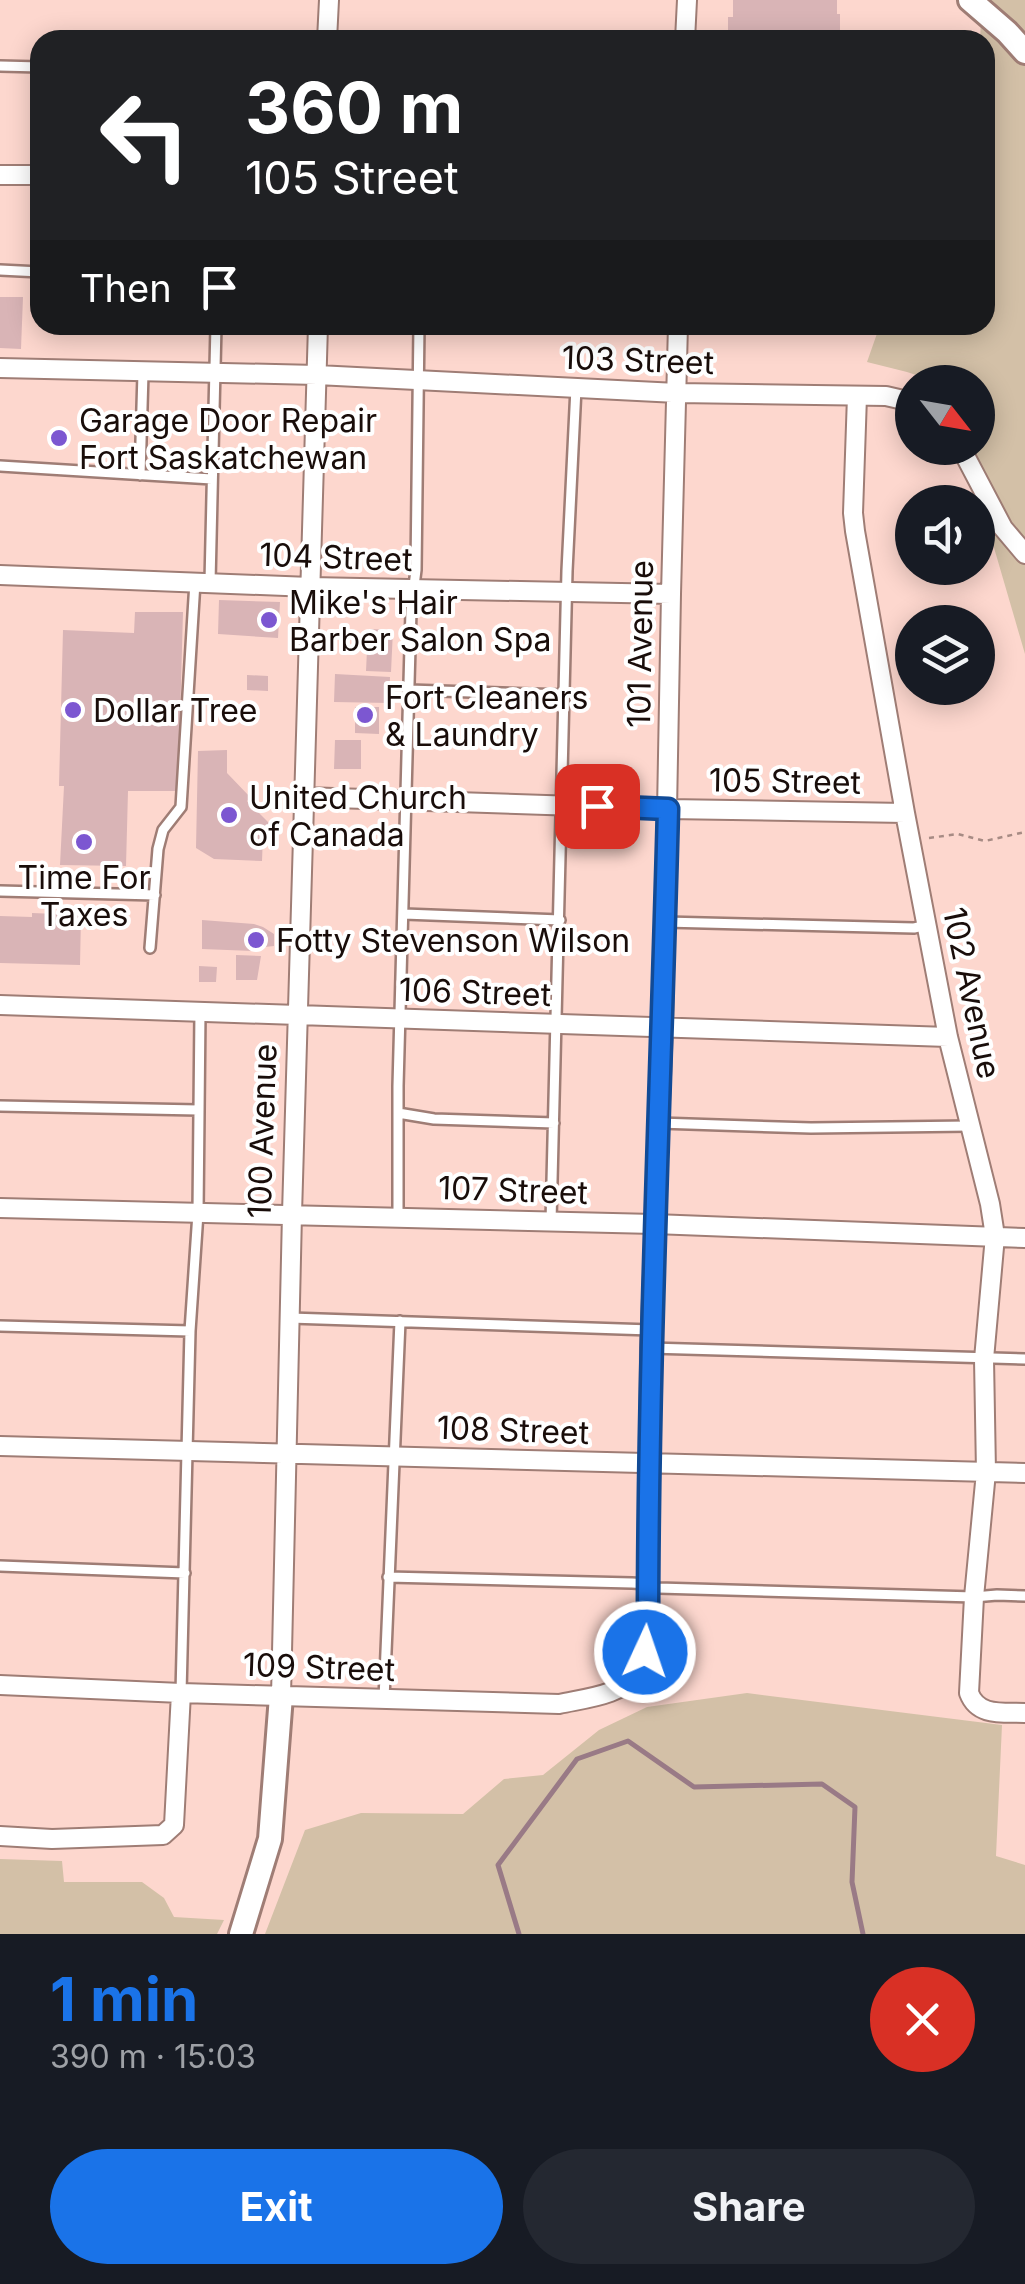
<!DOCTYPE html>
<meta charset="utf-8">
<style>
body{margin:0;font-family:Inter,sans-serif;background:#242831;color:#f1f3f6;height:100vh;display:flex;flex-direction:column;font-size:38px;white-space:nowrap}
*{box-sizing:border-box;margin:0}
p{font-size:32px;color:#9ea1a6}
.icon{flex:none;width:55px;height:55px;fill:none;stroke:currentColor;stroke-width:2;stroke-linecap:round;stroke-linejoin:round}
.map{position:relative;height:1934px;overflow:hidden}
.panel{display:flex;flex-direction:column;background:#171b24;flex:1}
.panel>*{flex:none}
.guide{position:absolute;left:30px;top:30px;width:965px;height:305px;border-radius:30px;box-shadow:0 5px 25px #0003;background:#202124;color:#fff;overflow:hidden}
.needle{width:65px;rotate:121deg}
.fabs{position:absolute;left:895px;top:365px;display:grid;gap:20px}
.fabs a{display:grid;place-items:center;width:100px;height:100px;border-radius:50%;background:#171b24;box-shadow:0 5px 25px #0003;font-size:50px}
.pin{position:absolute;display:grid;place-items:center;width:85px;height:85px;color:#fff;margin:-42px;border-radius:20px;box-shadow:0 5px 15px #0006}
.me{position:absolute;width:110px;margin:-55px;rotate:3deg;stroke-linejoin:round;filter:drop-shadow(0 0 8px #0008)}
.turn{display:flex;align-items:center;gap:35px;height:210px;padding:0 50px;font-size:45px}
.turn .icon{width:130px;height:130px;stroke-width:2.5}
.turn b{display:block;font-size:70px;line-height:85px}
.then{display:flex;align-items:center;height:95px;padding:0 50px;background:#0003;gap:20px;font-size:38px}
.round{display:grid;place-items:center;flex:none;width:105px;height:105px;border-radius:52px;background:#242831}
.head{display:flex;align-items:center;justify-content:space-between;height:170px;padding:0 50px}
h1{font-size:60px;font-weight:700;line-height:75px;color:#1a73e8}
.action{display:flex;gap:20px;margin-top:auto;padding:20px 50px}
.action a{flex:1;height:115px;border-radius:60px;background:#1a73e8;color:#fff;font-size:40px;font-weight:700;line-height:115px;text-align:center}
.action a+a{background:#242831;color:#f1f3f6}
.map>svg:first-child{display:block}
</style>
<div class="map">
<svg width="1025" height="1934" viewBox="0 0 1025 1934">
<rect width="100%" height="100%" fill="#fdd7ce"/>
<path fill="#d3c0a7" d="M982 0H1025V654L983 510 971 448H978V382H937L907 372 867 362 880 325H985V40H980Z
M747 1693 1002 1725 996 1856 1025 1865V1934H265L305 1830 361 1813 463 1814 504 1779 543 1775 599 1730 647 1707Z
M0 1859 62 1861 64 1882H142L164 1898 174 1917 224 1920 217 1934H0Z"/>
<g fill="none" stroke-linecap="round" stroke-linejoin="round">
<path stroke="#997a86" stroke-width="5" d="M519 1934 498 1865 577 1759 628 1741 694 1787 822 1784 855 1807 852 1882 863 1934"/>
</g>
<path fill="#d9b4b6" d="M733 0H837V14H840V34L728 33V17H733Z
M0 297H23L21 349 0 348Z
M219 600 280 602 278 638 218 634Z
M135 612H183L178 791H128L126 866 60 865 64 786H59L63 630 134 633Z
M368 629 393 630 391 672 366 671Z
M335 674 390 677 389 703 334 702Z
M247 675 268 676V691L247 690Z
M355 707H379V734L355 733Z
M335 740H361V769H334Z
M227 750V773L251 798 247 801 275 829 263 835 262 861 214 859 196 848 198 751Z
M32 913 81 915 80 965 0 963V916L32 917Z
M202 920 254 924 263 927 274 934V946L255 948 253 951 202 949Z
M236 955 261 956 257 980H236Z
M199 966 217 967 216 982H199Z"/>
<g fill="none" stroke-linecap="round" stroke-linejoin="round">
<defs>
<path id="service" d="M0 66 40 67
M0 270 40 272
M0 466 212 479
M140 475 143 373
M210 582 216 325
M409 690 565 695
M0 891 155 895
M404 914 560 920
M665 922 914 928 927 925
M150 948 158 849 163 830 181 807 195 582
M0 1106 198 1110
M398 1113 434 1119 554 1123
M659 1123 811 1128 970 1126
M398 1217V1086L411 610 416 570 419 325
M551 1222 567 571 576 388
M290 1318 651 1330
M0 1326 190 1331
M650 1348 1025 1359
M0 1566 185 1573
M388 1577 632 1583 648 1584 658 1588 974 1597 997 1595 1025 1596
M181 1693 190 1331 198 1213 200 1011
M384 1699 400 1321"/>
<path id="minor" d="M327 40 329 0
M685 40 687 0
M0 175H40
M0 368 317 375 677 393 886 396 912 402
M857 396 853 513 855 531 905 813 948 1037 990 1204 995 1236 984 1359 986 1472 974 1597 969 1693C978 1717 1003 1712 1025 1713
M961 448 1003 528 1025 554
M0 575 310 587 671 594
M304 797 668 809 905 813
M0 1005 948 1037
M0 1208 654 1224 1025 1238
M0 1446 1025 1473
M0 1685 181 1693 559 1704C586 1698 622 1696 639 1671 646 1660 646 1644 648 1631L650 1348 663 1027 671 594 678 325
M281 1696 292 1214 318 325
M0 1836 52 1839 163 1835 174 1825 181 1693"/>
<path id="tertiary" d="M970 0 1007 32 1025 52
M241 1934 270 1839 281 1696"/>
</defs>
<use href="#service" stroke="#9f7d75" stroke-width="14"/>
<use href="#minor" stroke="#9f7d75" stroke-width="22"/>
<use href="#tertiary" stroke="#9f7d75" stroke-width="28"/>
<path stroke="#a78b84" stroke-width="2.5" stroke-dasharray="5 5" stroke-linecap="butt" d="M929 838 958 834 985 841 1025 832"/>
<use href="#service" stroke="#fff" stroke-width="9"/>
<use href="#minor" stroke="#fff" stroke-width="18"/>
<use href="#tertiary" stroke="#fff" stroke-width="22"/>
</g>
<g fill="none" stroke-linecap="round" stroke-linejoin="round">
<defs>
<path id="route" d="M597 806 668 809C661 1083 648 1357 648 1631L645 1652"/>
</defs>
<use href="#route" stroke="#114b97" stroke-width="25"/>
<use href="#route" stroke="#1a73e8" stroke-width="18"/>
</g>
<g fill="#7c57d1" stroke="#fff" stroke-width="4">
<circle cx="59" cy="438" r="10"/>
<circle cx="269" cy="620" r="10"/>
<circle cx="73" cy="710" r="10"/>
<circle cx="365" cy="715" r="10"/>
<circle cx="229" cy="815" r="10"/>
<circle cx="84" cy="842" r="10"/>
<circle cx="256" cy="940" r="10"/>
</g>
<g text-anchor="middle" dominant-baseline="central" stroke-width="8" stroke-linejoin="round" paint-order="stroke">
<g font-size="32" fill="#190d0a" stroke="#fff">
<text transform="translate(638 360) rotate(2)">103 Street</text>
<text transform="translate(336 557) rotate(2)">104 Street</text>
<text transform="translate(640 644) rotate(-89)">101 Avenue</text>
<text transform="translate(785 781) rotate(1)">105 Street</text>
<text transform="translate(475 992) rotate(2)">106 Street</text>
<text transform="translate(972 993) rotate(78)">102 Avenue</text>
<text transform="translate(262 1131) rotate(-88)">100 Avenue</text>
<text transform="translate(513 1190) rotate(2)">107 Street</text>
<text transform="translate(513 1430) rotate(2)">108 Street</text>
<text transform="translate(319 1667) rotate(2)">109 Street</text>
</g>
<g font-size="32" fill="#190d0a" stroke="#fff" text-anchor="start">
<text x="79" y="420">Garage Door Repair<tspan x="79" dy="37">Fort Saskatchewan</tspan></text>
<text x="289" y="602">Mike's Hair<tspan x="289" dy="37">Barber Salon Spa</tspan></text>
<text x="385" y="697">Fort Cleaners<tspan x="385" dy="37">&amp; Laundry</tspan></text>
<text x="93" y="710">Dollar Tree</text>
<text x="249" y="797">United Church<tspan x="249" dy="37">of Canada</tspan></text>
<text x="84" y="877" text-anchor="middle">Time For<tspan x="84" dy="37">Taxes</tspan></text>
<text x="276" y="940">Fotty Stevenson Wilson</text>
</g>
</g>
</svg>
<div class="fabs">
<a><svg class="needle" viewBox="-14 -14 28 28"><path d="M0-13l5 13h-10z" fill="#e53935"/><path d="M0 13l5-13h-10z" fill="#9ea1a6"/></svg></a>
<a><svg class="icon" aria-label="sound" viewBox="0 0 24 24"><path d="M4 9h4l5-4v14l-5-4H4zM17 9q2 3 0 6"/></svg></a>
<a><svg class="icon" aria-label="layers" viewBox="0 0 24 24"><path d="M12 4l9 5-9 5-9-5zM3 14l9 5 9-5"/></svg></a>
</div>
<div class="pin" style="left:597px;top:806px;background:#d93025"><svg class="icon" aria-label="arrive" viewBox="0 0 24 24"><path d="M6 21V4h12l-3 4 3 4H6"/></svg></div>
<svg class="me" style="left:645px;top:1652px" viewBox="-20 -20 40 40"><circle r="17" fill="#1a73e8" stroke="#fff" stroke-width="3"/><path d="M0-11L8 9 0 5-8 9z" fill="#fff"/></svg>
<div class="guide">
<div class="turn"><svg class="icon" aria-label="left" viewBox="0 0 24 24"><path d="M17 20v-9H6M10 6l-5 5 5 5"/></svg><div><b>360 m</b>105 Street</div></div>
<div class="then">Then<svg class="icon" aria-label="arrive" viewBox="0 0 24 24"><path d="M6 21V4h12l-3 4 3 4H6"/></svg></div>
</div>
</div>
<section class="panel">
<div class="head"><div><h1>1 min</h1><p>390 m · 15:03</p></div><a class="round" style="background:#d93025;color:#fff"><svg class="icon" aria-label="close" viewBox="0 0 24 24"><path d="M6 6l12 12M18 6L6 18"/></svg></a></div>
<div class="action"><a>Exit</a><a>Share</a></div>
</section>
